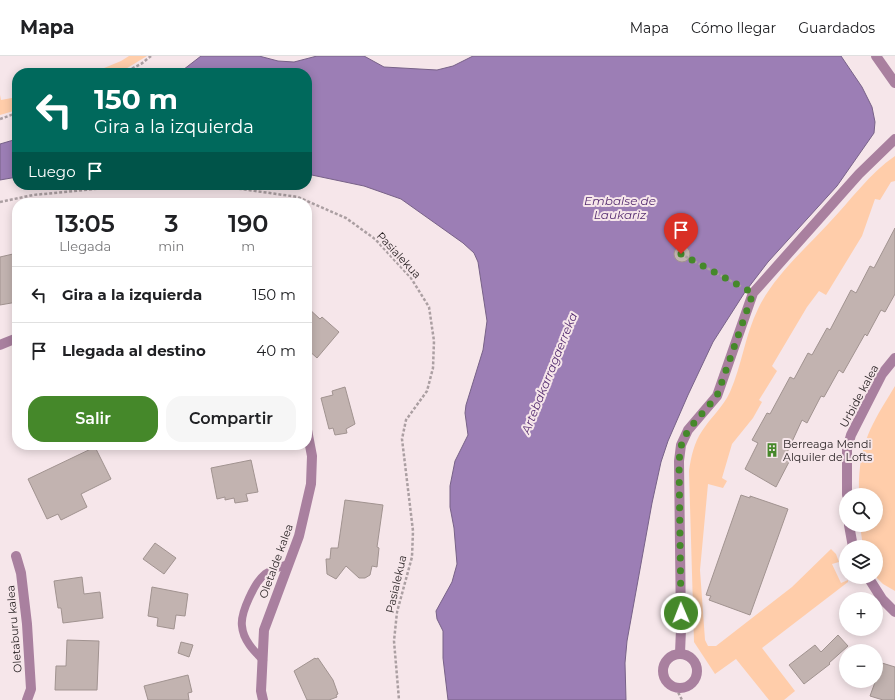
<!DOCTYPE html>
<html lang="es">
<meta charset="utf-8">
<style>
body{margin:0;font-family:Montserrat,sans-serif;background:#f6f6f6;color:#202124;height:100vh;display:flex;flex-direction:column;font-size:15px;white-space:nowrap}
*{box-sizing:border-box;margin:0}
p{font-size:13px;color:#757577}
.icon{flex:none;width:22px;height:22px;fill:none;stroke:currentColor;stroke-width:2;stroke-linecap:round;stroke-linejoin:round}
.map{position:relative;flex:1;overflow:hidden}
.side{position:absolute;left:12px;top:142px;width:300px;height:252px;display:flex;flex-direction:column;background:#fff;border-radius:16px;box-shadow:0 2px 10px #0003}
.side>*{flex:none}
.top-card{position:absolute;left:12px;top:12px;width:300px;height:122px;border-radius:16px;box-shadow:0 2px 10px #0003;background:#00695c;color:#fff;overflow:hidden}
.controls{position:absolute;left:839px;top:432px;display:grid;gap:8px}
.controls a{display:grid;place-items:center;width:44px;height:44px;border-radius:50%;background:#fff;box-shadow:0 2px 10px #0003;font-size:20px}
.pin{position:absolute;display:grid;place-items:center;width:34px;height:34px;color:#fff;margin:-41px -17px;border-radius:50% 50% 50% 0;rotate:-45deg;box-shadow:0 0 4px #0007}
.pin .icon{rotate:45deg}
.me{position:absolute;width:44px;margin:-22px;rotate:359deg;stroke-linejoin:round;filter:drop-shadow(0 0 3px #0008)}
.turn{display:flex;align-items:center;gap:14px;height:84px;padding:0 16px;font-size:18px}
.turn .icon{width:52px;height:52px;stroke-width:2.5}
.turn b{display:block;font-size:28px;line-height:34px}
.then{display:flex;align-items:center;height:38px;padding:0 16px;background:#0003;gap:8px;font-size:15px}
.eta{display:flex;justify-content:space-evenly;align-items:center;height:68px;text-align:center}
.eta b{font-size:24px;font-weight:600;line-height:28px}
.button{display:flex;gap:8px;margin-top:auto;padding:8px 16px}
.button a{flex:1;height:46px;border-radius:16px;background:#45882a;color:#fff;font-size:16px;font-weight:600;line-height:46px;text-align:center}
.button a+a{background:#f6f6f6;color:#202124}
ul{padding:0;list-style:none}
li{display:flex;align-items:center;gap:12px;height:56px;padding:0 16px;border-top:1px solid #e0e0e0}
li div{flex:1}
li b{display:block;font-size:15px}
li em{font-style:normal}
header{display:flex;align-items:center;gap:24px;box-sizing:border-box;height:56px;padding:0 20px;background:#fff;border-bottom:1px solid #e0e0e0}
header strong{font-size:19px}
nav{display:flex;gap:22px;margin-inline-start:auto;font-size:14px}
.map>svg:first-child{display:block}
</style>
<header>
<strong>Mapa</strong>
<nav><a>Mapa</a><a>Cómo llegar</a><a>Guardados</a></nav>
</header>
<div class="map">
<svg width="895" height="644" viewBox="0 0 895 644">
<rect width="100%" height="100%" fill="#f6e6ea"/>
<path fill="#ffcdaa" d="M129 0H147L119 17H92L121 5Z
M0 39 1 44 17 41V54L0 59Z
M895 100V125L891 126 880 144 875 143 862 180 826 239 819 235 807 251 772 310 777 315 759 344 762 346 753 362 732 388 722 422 727 425 723 432 708 428 700 514 705 584 708 590H716L792 531 831 493 836 498 839 506 832 508 841 527 848 524V526L762 592 795 635 784 644H769L736 603 715 618 694 586 689 415C691 401 694 387 702 375 711 361 723 351 730 336 742 309 745 279 758 253 773 221 805 193 829 167 850 145 870 117 895 100Z
M895 330V535L883 528 876 521V491H863L860 469H876V439H859C858 389 870 371 895 330Z"/>
<path fill="#9c7eb5" stroke="#786288" d="M201 0H259L278 5 294 6 317 0H364L384 11 437 14 453 10 473 0H841L862 31 872 51 875 66 874 77 837 130 768 206 745 236 713 286 688 339 668 385 661 406 652 447 627 585 625 607 626 644H448L443 602V575L437 563 436 555 452 526 457 508 454 472 450 451V430L455 405 468 379 465 357 466 349 483 294 487 265 478 206 474 197 463 187 401 143 364 130 307 118V17H179Z
M17 83V121L0 124V88Z"/>
<path fill="#c2b3b0" stroke="#a19390" d="M895 172V238L885 256 881 254 867 280 865 278 843 317 839 314 824 341 821 340 807 367 802 364 785 401 790 404 776 431 745 413 758 387 752 384 767 357 770 358 790 321 794 323 808 297 812 299 827 272 830 274 851 234 856 237 870 210 874 212Z
M674 198a8 8 0 1 1 16 0a8 8 0 1 1-16 0Z
M13 198 17 216V246L0 249V201Z
M307 251 320 263 322 261 339 276 317 302 307 293Z
M345 331 355 368 346 373 347 377 335 379 333 372 329 373 321 342 333 339 332 335Z
M95 391 111 423 81 438 87 451 61 464 58 458 47 463 28 423Z
M251 404 258 436 246 438 248 445 235 447 234 442 225 444V441L217 443 211 412Z
M741 439 750 442V440L788 453 750 559 709 544 711 540 706 539Z
M345 444 383 449 377 491 379 492 377 511 372 510 370 519 365 522H359L346 510 336 523 327 518 326 503H330L331 492H338Z
M155 487 176 502 164 518 143 503Z
M82 521 84 538 100 536 103 562 63 567 61 552H58L54 525Z
M152 531 188 538 185 560 176 559 174 573 157 570 158 562 148 560Z
M838 579 848 590 829 607 830 608 804 628 789 609 815 589 821 596Z
M67 584 99 585 97 634H55L56 610H66Z
M181 586 193 589 189 601 178 597Z
M315 602 316 603 318 602 333 624 338 638 336 639 337 641 329 644H307L294 615Z
M882 607 895 611V644H883L870 640Z
M188 619 192 636 188 637 189 644H148L144 630Z"/>
<g fill="none" stroke-linecap="round" stroke-linejoin="round">
<path stroke="#ab9fa2" stroke-width="2.5" stroke-dasharray="3 2" stroke-linecap="butt" d="M123 17 141 8 151 0
M0 63 17 57
M0 146 33 139 116 131H227L298 141 346 162 375 183 411 222 429 251 434 285 433 312 427 335 406 364 402 383 413 475 412 501 397 556 394 585 399 644
M681 198 742 231
M676 632 682 644"/>
<path stroke="#a9809f" stroke-width="8" d="M263 604C254 595 243 584 242 570 240 557 255 526 265 518 272 513 281 511 288 508"/>
<path stroke="#a9809f" stroke-width="10" d="M876 0 895 27
M0 289 17 282
M847 439V393L851 379 882 318 895 302
M849 469 853 491
M16 500 21 517 27 568 31 633 27 644
M868 521 882 543 895 556
M680 597 681 573 679 405 681 389 688 374 717 340 753 237 859 118 895 83
M663 615a17 17 0 1 1 34 0a17 17 0 1 1-34 0Z
M263 644 261 635 264 574 299 480 311 428 312 400 307 374"/>
</g>
<g fill="none" stroke-linecap="round" stroke-linejoin="round">
<path stroke="#45882a" stroke-width="7" stroke-dasharray="0 12.6" d="M681 198 753 237 717 340 688 374 681 390 679 405 681 557"/>
</g>
<defs>
<symbol id="building-bare" viewBox="-9 -9 18 18"><path d="M-4-6H4V6H1V3H-1V6H-4ZM-2.5-4.3h1.7v1.8h-1.7ZM.8-4.3h1.7v1.8H.8ZM-2.5-1h1.7V.8h-1.7ZM.8-1h1.7V.8H.8Z" fill="#45882a" stroke="#f6e6ea" stroke-width="2.5" paint-order="stroke"/></symbol>
</defs>
<g fill-rule="evenodd">
<use href="#building-bare" x="762" y="384" width="20" height="20"/>
</g>
<g text-anchor="middle" dominant-baseline="central" stroke-width="4" stroke-linejoin="round" paint-order="stroke">
<g font-size="11" fill="#251f20" stroke="#f6e6ea">
<text transform="translate(399 199) rotate(47)">Pasialekua</text>
<text transform="translate(859 340) rotate(-62)">Urbide kalea</text>
<text transform="translate(276 505) rotate(-70)">Oletalde kalea</text>
<text transform="translate(396 528) rotate(-77)">Pasialekua</text>
<text transform="translate(14 573) rotate(-95)">Oletaburu kalea</text>
</g>
<g font-size="11" fill="#251f20" stroke="#f6e6ea" text-anchor="start">
<text x="783" y="388">Berreaga Mendi<tspan x="783" dy="13">Alquiler de Lofts</tspan></text>
</g>
<g font-size="12" font-style="italic" fill="#562e72" stroke="#f6e6ea">
<text x="620" y="144">Embalse de<tspan x="620" dy="14">Laukariz</tspan></text>
<text transform="translate(549 317) rotate(-68)">Artebakarragaerreka</text>
</g>
</g>
</svg>
<div class="controls">
<a><svg class="icon" aria-label="search" viewBox="0 0 24 24"><circle cx="10" cy="10" r="6"/><path d="M15 15l6 6"/></svg></a>
<a><svg class="icon" aria-label="layers" viewBox="0 0 24 24"><path d="M12 4l9 5-9 5-9-5zM3 14l9 5 9-5"/></svg></a>
<a>+</a>
<a>−</a>
</div>
<div class="pin" style="left:681px;top:198px;background:#d93025"><svg class="icon" aria-label="arrive" viewBox="0 0 24 24"><path d="M6 21V4h12l-3 4 3 4H6"/></svg></div>
<svg class="me" style="left:681px;top:557px" viewBox="-20 -20 40 40"><circle r="17" fill="#45882a" stroke="#fff" stroke-width="3"/><path d="M0-11L8 9 0 5-8 9z" fill="#fff"/></svg>
<div class="top-card">
<div class="turn"><svg class="icon" aria-label="left" viewBox="0 0 24 24"><path d="M17 20v-9H6M10 6l-5 5 5 5"/></svg><div><b>150 m</b>Gira a la izquierda</div></div>
<div class="then">Luego<svg class="icon" aria-label="arrive" viewBox="0 0 24 24"><path d="M6 21V4h12l-3 4 3 4H6"/></svg></div>
</div>
<section class="side">
<div class="eta">
<div><b>13:05</b><p>Llegada</p></div>
<div><b>3</b><p>min</p></div>
<div><b>190</b><p>m</p></div>
</div>
<ul>
<li><svg class="icon" aria-label="left" viewBox="0 0 24 24"><path d="M17 20v-9H6M10 6l-5 5 5 5"/></svg><div><b>Gira a la izquierda</b></div><em>150 m</em></li>
<li><svg class="icon" aria-label="arrive" viewBox="0 0 24 24"><path d="M6 21V4h12l-3 4 3 4H6"/></svg><div><b>Llegada al destino</b></div><em>40 m</em></li>
</ul>
<div class="button"><a>Salir</a><a>Compartir</a></div>
</section>
</div>
